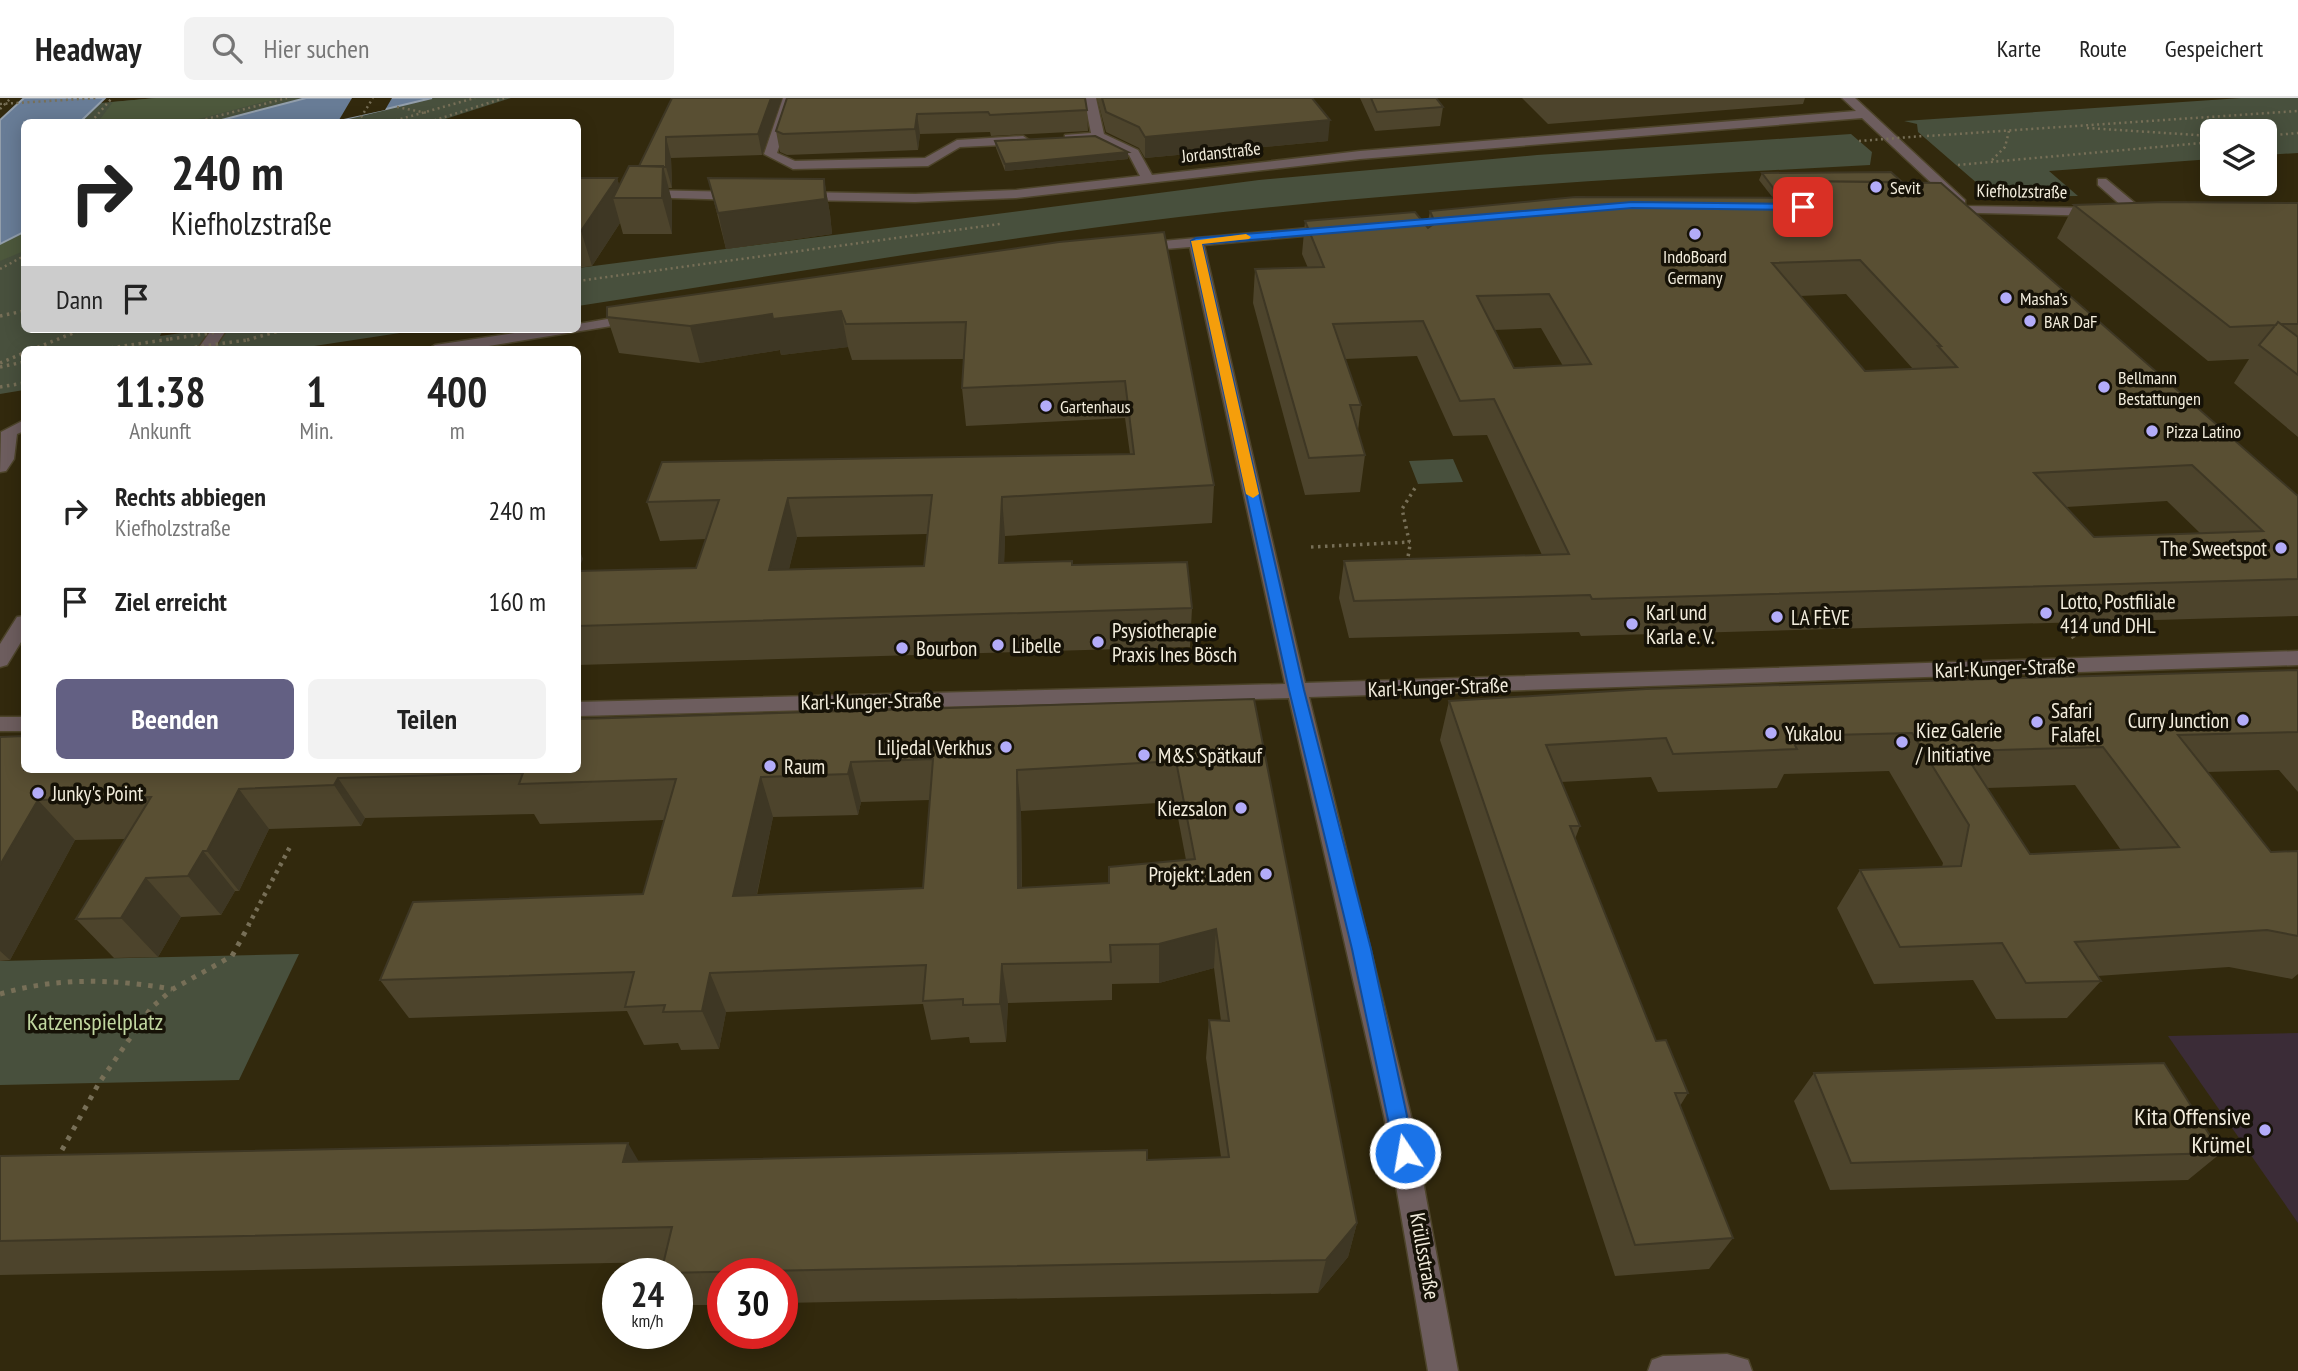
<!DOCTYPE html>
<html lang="de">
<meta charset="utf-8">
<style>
body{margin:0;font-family:"PT Sans Narrow",sans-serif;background:#f2f2f2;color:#222;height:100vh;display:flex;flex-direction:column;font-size:26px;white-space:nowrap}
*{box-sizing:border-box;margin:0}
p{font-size:23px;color:#767676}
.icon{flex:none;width:38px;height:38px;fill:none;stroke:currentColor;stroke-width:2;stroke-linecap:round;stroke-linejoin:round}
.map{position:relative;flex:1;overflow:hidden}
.sheet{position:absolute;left:21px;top:248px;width:560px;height:427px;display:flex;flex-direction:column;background:#fff;border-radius:10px;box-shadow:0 4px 18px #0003}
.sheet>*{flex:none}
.guide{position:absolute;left:21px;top:21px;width:560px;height:214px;border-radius:10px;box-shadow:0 4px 18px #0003;background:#fff;color:#222;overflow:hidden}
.controls{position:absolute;left:2200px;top:21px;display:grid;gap:14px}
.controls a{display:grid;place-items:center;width:77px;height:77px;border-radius:10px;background:#fff;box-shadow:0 4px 18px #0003;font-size:35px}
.speed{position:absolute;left:602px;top:1160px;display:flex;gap:14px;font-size:35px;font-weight:700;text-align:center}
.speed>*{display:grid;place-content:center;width:91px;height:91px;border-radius:50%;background:#fff;box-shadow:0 4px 18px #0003;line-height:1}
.speed small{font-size:18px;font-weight:400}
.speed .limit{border:10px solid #d22;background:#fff;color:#111}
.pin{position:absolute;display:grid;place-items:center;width:60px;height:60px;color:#fff;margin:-30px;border-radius:14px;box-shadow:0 4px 10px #0006}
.me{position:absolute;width:77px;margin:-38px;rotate:348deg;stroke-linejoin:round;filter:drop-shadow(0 0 5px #0008)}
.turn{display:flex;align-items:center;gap:24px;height:147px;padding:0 35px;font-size:32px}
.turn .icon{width:91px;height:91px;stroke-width:2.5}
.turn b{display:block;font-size:49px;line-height:60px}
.then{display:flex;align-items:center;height:66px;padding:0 35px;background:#0003;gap:14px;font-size:26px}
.eta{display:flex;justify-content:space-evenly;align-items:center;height:119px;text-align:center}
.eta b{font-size:42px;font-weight:700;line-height:49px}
.button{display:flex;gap:14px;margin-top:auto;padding:14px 35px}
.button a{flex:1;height:80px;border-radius:10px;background:#636083;color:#fff;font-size:28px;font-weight:700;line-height:80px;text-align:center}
.button a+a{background:#f2f2f2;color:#222}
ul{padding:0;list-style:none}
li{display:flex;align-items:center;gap:21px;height:91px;padding:0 35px}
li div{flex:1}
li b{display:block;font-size:26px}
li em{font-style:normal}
header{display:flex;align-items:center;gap:42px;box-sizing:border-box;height:98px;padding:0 35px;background:#fff;border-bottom:2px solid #e0e0e0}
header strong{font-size:33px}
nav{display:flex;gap:38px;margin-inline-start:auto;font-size:24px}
.search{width:490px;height:63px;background:#f2f2f2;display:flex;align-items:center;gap:18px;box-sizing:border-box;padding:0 24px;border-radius:10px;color:#767676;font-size:26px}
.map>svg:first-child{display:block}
</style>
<header>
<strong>Headway</strong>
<div class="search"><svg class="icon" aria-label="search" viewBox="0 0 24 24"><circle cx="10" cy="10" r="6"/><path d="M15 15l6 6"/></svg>Hier suchen</div>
<nav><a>Karte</a><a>Route</a><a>Gespeichert</a></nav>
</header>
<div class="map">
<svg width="2298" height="1273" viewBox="0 0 2298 1273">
<rect width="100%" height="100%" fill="#32290d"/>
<path fill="#3b2c37" d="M2298 935V1125L2168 938Z"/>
<path fill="#48503d" d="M156 0H306L214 24H80L100 5Z
M432 0H511L436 24H332Z
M2241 0H2298V55L2265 57 2264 33H2212V61L2049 73 2078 98 1993 99 1918 34 1917 26 1904 23Z
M1851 36 1872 54 1870 67C1639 79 1408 93 1179 119 978 143 778 177 578 208V170L1259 82 1537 57Z
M24 134V231H171L163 232 160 238 210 231H426L288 252H24V292L0 296V146Z
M1453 361 1463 384 1418 386 1409 363Z
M299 856 239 982 0 987V863Z"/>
<path fill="#4d583c" d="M156 0H279L187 24H98L113 4Z
M24 134V153L0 163V146Z"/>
<path fill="#687c96" stroke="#929eab" stroke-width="2" d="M24 0H105L80 24H24V134L0 146V22Z
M306 0H432L332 24H214Z"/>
<path fill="#32290d" d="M352 0H392L385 12 339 22Z"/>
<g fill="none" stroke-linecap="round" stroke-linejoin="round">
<defs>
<path id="minor" d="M783 0H795L777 55 795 63 925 60 957 42 1023 38 1029 42 1023 46 960 49 928 68 793 71 764 56Z
M1084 0H1096L1104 36 1138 52 1152 77 1360 53 1856 13 1842 0H1855L1965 102V108L2100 110 2107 114 2100 118 1938 114V108L1955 107 1862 20 1360 61 1016 100 915 104 800 102 794 98 800 94 915 96 1016 92 1140 78 1129 57 1096 42 1065 43V37L1091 35Z
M2098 81H2106L2142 111V117H2132L2098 87Z
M643 92 740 94 746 98 740 102 638 99 637 96Z
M1331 128 1338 132 1336 135 1204 147 1305 585 2298 553V567L1309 599 1411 1018 1458 1273H1428L1384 1018 1289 600 578 618V604L1285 586 1190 149 1140 153 1133 149 1140 145Z
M637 216 644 220 642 223 464 252H427L435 247 541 231H578V226Z
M212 231H227L213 252H197Z
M24 322V333L17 336 14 361 6 373 0 374 1 334Z
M24 518V539L7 567 0 569V546L17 519Z
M0 619H24V633H0Z
M1727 1256 1748 1262 1752 1273H1648L1652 1262 1663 1258Z"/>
</defs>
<use href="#minor" stroke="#4d442a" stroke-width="3"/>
<path stroke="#776f57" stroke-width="2.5" stroke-dasharray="2 3.5" stroke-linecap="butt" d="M397 9 427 15
M0 11 11 0
M91 24 112 0
M195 24 287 0
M358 24 373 0
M390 24 475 0
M429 24 504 0
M2087 30 2212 38
M1927 38 2298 13
M2264 38 2298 35
M1992 62 2005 49 2009 33
M1958 67 2212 44
M0 171 24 158
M578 183 1000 126"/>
<path stroke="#776f57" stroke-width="3.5" stroke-dasharray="2.5 4.5" stroke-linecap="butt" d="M0 218 24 213
M247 242 286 231
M31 252 83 231
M97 252 170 241
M0 265 24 255
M0 269 24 264
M0 289 24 285
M1311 449 1410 444
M1407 465 1410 447 1402 411 1415 390"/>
<path stroke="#776f57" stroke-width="4.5" stroke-dasharray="3.5 5" stroke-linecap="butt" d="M2068 531 2074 540
M248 828 291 747"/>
<path stroke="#776f57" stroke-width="5" stroke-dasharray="4.5 7" stroke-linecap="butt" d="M0 896C57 879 114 881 172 891
M62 1052 99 985 151 910 173 891 232 858 249 827"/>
<use href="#minor" fill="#6d5d5e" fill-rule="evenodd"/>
<path stroke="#776f57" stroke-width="2.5" stroke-dasharray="2 3.5" stroke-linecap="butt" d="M0 6 97 0
M1859 43 1923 38"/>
<path stroke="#776f57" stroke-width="3.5" stroke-dasharray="2.5 4.5" stroke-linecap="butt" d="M170 241 238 231
M174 252 247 242"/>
</g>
<path fill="#4d442c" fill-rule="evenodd" d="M672 0H782L762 57 671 60 672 90H668L672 103V136H623L620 125 592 168 578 170V80H617L619 87 639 68Z
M787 0 1087 12 1088 33 991 38 990 34 920 36 918 52 787 57 780 54 776 33Z
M1097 0H1312L1328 43 1145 60 1139 50 1106 34Z
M1360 0H1436L1443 9 1440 28 1375 33Z
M1522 0H1805L1803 6 1548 26Z
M995 43 1128 54V61L1005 73 996 50Z
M1762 75 1902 84 2298 398V518L1581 538 1579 534 1349 540 1339 500 1344 463 1542 457 1487 337 1453 338 1417 258 1345 261 1361 307 1358 333 1365 357 1360 394 1305 397 1253 205 1255 171 1308 170 1302 156 1305 123 1427 129 1430 113 1773 100 1759 82ZM1846 196 1913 271 1865 273 1800 198ZM1541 230 1563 268 1514 270 1494 232ZM2167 403 2200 435 2094 439 2066 409Z
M708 80 824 81 830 116 832 136 726 151Z
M2298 105V339L2234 285 2249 261 2208 263 2057 140 2074 107Z
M1059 144 1214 387 1212 425 1005 438 1004 465 1072 467 1192 510 1190 549 578 567V473L696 470 706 441 660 443 647 404 1130 356 1125 320 966 328 962 290 964 261 852 262 848 249 781 257 780 252 700 265 619 255 607 219ZM927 436 924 468 789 471 797 439Z
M2298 572V694L2279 672 2207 674 2271 754 2298 753V876L2292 881 2229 869 2097 878 2101 883 2067 920 1996 921 1973 882 1874 886 1837 810 1860 772 1942 769 1943 765 1889 673 1784 676 1777 690 1658 694 1651 679 1561 684 1580 728 1575 741 1656 943 1688 995 1680 1008 1733 1140 1709 1171 1615 1178 1440 642 1449 603ZM2075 687 2121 752 2030 756 1987 690Z
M1254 601 1357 1125 1348 1159 1318 1195 782 1205V1176H723V1207H682L677 1200V1176H662L664 1164 0 1177V1058L639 1063 1147 1062 1221 1059 1206 960 1209 922 1221 923 1214 870 1159 885 1112 886V902L1008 905 1006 944 970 945 969 939 931 942 923 906 726 914 719 951 681 952 678 945 644 947 627 913 409 920 380 882 643 796 664 722 540 726 534 716 365 720 361 728 269 731 239 793H235L221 817 181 819 158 859 114 860 76 821 126 741 75 742 10 862 0 863V639ZM930 702 923 790 757 797 773 719 858 717 861 704ZM1175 704 1186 762 1109 785 1022 790 1021 713Z
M1814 975 2221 1055 2188 1082 1830 1092 1794 1003Z"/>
<path fill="#3e3724" d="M771 0H782L762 57 758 36Z
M917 16 920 36 918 52 915 31Z
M1330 22 1328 43 1145 60V39Z
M666 39 671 60 672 90 666 69Z
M1128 54V61L1005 73V66Z
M663 68 672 103V136L662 100Z
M617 80 623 100H613L620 125 592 168 581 133Z
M824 81 830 116 832 136 726 151 718 115Z
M841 213 848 249 781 257 780 252 700 265 690 228 772 216Z
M1002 399 1005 438 1003 504 999 465Z
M788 400 797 439 779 511 769 472Z
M578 448 583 461 578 473Z
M851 664 861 704 858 717 848 676Z
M1017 672 1021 713 1022 829 1018 790Z
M761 679 773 719 748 837 733 798Z
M338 680 365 720 361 728 334 687Z
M239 691 269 731 239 793 207 753Z
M38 702 75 742 10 862 0 853V767Z
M203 753 235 793 221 817 188 778Z
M146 780 181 819 158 859 121 820Z
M1216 831 1214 870 1159 885V846Z
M1002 866 1008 905 1006 944 1000 906Z
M710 875 726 914 719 951 702 913Z
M628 1045 649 1081 623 1064Z
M1357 1125 1348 1159 1318 1195 1326 1162Z"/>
<path fill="#594f33" stroke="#3e3724" stroke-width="2" fill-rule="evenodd" d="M672 0H771L758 36 666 39V69L639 68Z
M787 0H1085L1087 12 990 17 988 14 917 16 915 31 783 36 776 33Z
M1102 0H1312L1330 22 1145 39 1139 29 1106 14Z
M1371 0H1436L1443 9 1377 14Z
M1095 38 1128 54 1005 66 995 43Z
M629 68H663L662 100H613Z
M1891 74 1902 84 1796 83 1792 95H1777L1762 75Z
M578 80H617L581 133H578Z
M708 80 824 81 825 101 718 115Z
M1796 83 1941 85 2298 398V481L1592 501 1590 497 1354 503 1344 463 1569 456 1494 301 1460 303 1423 223 1333 226 1361 307H1350L1365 357 1309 360 1255 171 1324 169 1305 123 1415 114 1428 130 1435 125 1430 113 1575 99 1810 100ZM1860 162 1941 248H1938L1957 269 1865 273 1772 165ZM1549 196 1591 266 1514 270 1477 198ZM2192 367 2263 433 2094 439 2034 375Z
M2164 104 2298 105V226H2281L2278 224 2276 227 2230 229 2074 107Z
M1164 134 1214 387 1002 399 999 465 1072 463V467L1187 464 1192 510 578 528V473L696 470 719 402 647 404 662 364 1134 356 1125 283 962 290 966 224 846 226 841 213 773 221 772 216 690 228 607 219V209L1059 144ZM932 397 924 468 769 472 788 400Z
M2278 224 2298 239V277L2259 247Z
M2298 572V634L2178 637 2271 754 2298 753V838L2267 832 2075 844 2101 883 2026 885 2002 845 1900 849 1860 772 1961 768 1969 727 1912 635 1790 638 1797 651 1673 656 1666 640 1546 647 1580 728H1570L1656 943 1666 942 1688 995H1675L1733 1140 1635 1147 1449 603 1646 591ZM2103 649 2179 749 2030 756 1963 653Z
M1254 601 1357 1125 1326 1162 661 1175 672 1129 0 1143V1058L628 1045 623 1064 1147 1052V1062L1229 1059 1209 922 1229 923 1216 831 1159 846 1110 847 1111 864 1002 866 1000 906 963 907V901L923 903 926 867 710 875 702 913 663 914 665 907 625 909 634 874 380 882 413 804 643 796 676 681 519 686 523 675 338 680 334 687 239 691 207 753H203L188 778 146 780 121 820 76 821 151 699 38 702 0 767V639L24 638V672H578V621ZM933 661 923 790 733 798 761 679 848 676 851 664ZM1176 663 1195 761 1109 769V785L1018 790 1017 672Z
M2164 965 2221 1055 1851 1065 1814 975Z"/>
<path fill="#1a73e8" stroke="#114b97" stroke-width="2" d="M1632 104 1803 106 1808 109 1803 112 1632 110 1202 146 1304 592 1371 851 1415 1055 1412 1062 1405 1065 1398 1062 1395 1055 1352 851 1289 592 1191 143 1196 140Z"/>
<path fill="#f59e0b" d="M1246 136 1251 139 1249 141 1202 146 1259 396 1253 400 1246 396 1191 143Z"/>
<g fill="#b3acf9" stroke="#161207" stroke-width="2.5">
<circle cx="1876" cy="89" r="7"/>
<circle cx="1695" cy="136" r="7"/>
<circle cx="2006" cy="200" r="7"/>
<circle cx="2030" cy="223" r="7"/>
<circle cx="2104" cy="289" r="7"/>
<circle cx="1046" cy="308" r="7"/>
<circle cx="2152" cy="333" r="7"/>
<circle cx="2281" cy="450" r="7"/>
<circle cx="2046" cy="515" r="7"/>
<circle cx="1777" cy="519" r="7"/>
<circle cx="1632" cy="526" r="7"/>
<circle cx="1098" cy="544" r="7"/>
<circle cx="998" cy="547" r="7"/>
<circle cx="902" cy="550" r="7"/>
<circle cx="2243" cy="622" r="7"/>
<circle cx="2037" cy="624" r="7"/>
<circle cx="1771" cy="635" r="7"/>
<circle cx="1902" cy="644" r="7"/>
<circle cx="1006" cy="649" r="7"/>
<circle cx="1144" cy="657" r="7"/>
<circle cx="770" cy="668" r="7"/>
<circle cx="38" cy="695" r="7"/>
<circle cx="1241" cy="710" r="7"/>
<circle cx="1266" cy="776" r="7"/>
<circle cx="2265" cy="1032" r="7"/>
</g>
<g text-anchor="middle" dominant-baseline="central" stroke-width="7" stroke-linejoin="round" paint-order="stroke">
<g font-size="18" fill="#f3eddd" stroke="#161207">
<text transform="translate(1221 54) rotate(-6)">Jordanstraße</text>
<text transform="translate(2022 93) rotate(1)">Kiefholzstraße</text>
</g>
<g font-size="18" fill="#f3eddd" stroke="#161207" text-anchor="start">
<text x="1890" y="89">Sevit</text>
<text x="1695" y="158" text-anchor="middle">IndoBoard<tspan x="1695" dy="21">Germany</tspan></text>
<text x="2020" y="200">Masha’s</text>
<text x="2044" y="223">BAR DaF</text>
<text x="2118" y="279">Bellmann<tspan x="2118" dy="21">Bestattungen</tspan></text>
<text x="1060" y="308">Gartenhaus</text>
<text x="2166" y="333">Pizza Latino</text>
</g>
<g font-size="21" fill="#f3eddd" stroke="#161207" text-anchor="start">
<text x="2267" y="450" text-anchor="end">The Sweetspot</text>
<text x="2060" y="503">Lotto, Postfiliale<tspan x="2060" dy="24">414 und DHL</tspan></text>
<text x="1646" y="514">Karl und<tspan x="1646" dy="24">Karla e. V.</tspan></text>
<text x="1791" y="519">LA FÈVE</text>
<text x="1112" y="532">Psysiotherapie<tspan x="1112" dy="24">Praxis Ines Bösch</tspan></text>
<text x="1012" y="547">Libelle</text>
<text x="916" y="550">Bourbon</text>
<text x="2051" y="612">Safari<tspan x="2051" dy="24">Falafel</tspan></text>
<text x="2229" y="622" text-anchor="end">Curry Junction</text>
<text x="1916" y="632">Kiez Galerie<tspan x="1916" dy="24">/ Initiative</tspan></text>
<text x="1785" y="635">Yukalou</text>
<text x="992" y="649" text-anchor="end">Liljedal Verkhus</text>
<text x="1158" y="657">M&amp;S Spätkauf</text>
<text x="784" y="668">Raum</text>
<text x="52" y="695">Junky's Point</text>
<text x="1227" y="710" text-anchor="end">Kiezsalon</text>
<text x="1252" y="776" text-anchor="end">Projekt: Laden</text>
</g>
<g font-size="21" fill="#f3eddd" stroke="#161207">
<text transform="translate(2005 570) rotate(-2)">Karl-Kunger-Straße</text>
<text transform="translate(1438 589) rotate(-2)">Karl-Kunger-Straße</text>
<text transform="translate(871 603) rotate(-1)">Karl-Kunger-Straße</text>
<text transform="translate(1425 1158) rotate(80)">Krüllsstraße</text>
</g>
<g font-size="24" fill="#c1d7a0" stroke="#161207">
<text x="95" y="923">Katzenspielplatz</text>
</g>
<g font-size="24" fill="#f3eddd" stroke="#161207" text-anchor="end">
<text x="2251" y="1018">Kita Offensive<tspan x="2251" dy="28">Krümel</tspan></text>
</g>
</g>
</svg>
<div class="controls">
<a><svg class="icon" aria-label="layers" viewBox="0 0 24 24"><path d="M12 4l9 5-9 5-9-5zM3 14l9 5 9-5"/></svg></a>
</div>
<div class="speed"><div>24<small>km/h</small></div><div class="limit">30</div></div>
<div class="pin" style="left:1803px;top:109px;background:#d93025"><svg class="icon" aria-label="arrive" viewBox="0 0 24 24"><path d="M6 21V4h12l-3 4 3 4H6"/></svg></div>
<svg class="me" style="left:1405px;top:1055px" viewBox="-20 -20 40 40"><circle r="17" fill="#1a73e8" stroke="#fff" stroke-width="3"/><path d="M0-11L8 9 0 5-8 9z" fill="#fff"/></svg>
<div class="guide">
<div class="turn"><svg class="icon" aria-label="right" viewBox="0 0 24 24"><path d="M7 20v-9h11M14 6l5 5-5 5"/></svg><div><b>240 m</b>Kiefholzstraße</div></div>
<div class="then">Dann<svg class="icon" aria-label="arrive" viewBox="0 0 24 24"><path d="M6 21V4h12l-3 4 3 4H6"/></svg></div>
</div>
<section class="sheet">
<div class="eta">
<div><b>11:38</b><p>Ankunft</p></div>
<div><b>1</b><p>Min.</p></div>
<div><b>400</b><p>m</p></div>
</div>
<ul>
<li><svg class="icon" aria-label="right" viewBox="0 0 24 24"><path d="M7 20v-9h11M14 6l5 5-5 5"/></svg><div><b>Rechts abbiegen</b><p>Kiefholzstraße</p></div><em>240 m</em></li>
<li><svg class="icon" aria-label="arrive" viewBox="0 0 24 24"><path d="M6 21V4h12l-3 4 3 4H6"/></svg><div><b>Ziel erreicht</b></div><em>160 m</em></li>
</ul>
<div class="button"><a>Beenden</a><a>Teilen</a></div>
</section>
</div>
